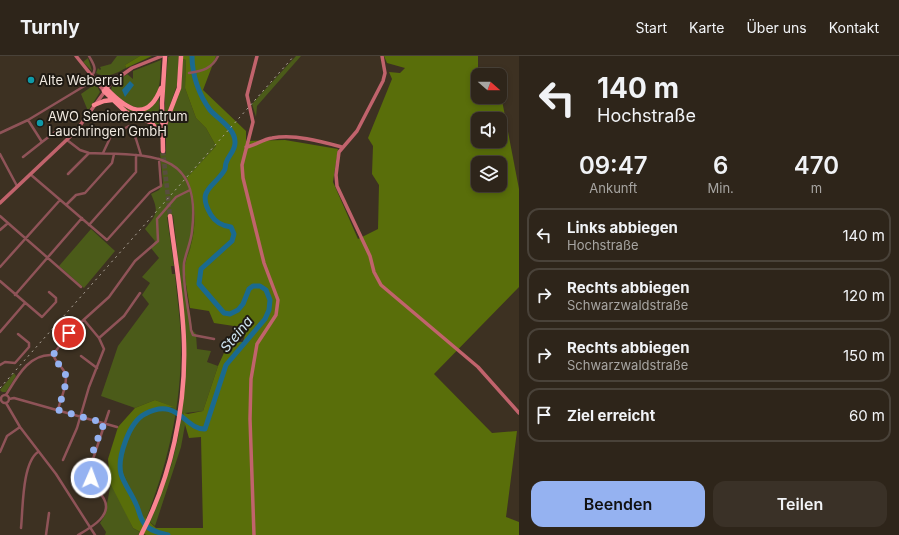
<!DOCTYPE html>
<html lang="de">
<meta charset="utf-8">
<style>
body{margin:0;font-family:Inter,sans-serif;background:#3a3127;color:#f1f3f6;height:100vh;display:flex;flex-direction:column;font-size:15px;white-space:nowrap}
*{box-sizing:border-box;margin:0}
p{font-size:13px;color:#a7a5a2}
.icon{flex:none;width:22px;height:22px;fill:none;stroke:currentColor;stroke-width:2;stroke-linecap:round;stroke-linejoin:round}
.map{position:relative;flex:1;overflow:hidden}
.sheet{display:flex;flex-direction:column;background:#2e251a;width:380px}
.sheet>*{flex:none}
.guide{background:#2e251a;color:#f1f3f6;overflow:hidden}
.needle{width:26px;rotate:110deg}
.buttons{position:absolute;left:471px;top:12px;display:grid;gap:8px}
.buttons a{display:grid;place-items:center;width:36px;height:36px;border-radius:8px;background:#2e251a;box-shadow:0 2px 6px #0003,0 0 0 1px #494239;font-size:20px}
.pin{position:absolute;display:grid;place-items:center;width:34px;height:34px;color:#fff;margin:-17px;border:2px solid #fff;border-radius:50%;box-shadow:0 1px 4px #0007}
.me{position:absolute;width:44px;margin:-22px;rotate:2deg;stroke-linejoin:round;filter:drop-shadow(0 0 3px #0008)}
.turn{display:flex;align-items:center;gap:14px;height:84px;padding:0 12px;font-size:18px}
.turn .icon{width:52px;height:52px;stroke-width:2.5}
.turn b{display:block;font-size:28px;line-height:34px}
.eta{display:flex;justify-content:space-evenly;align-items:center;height:68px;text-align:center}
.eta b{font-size:24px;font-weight:600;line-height:28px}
.primary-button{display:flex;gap:8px;margin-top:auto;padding:8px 12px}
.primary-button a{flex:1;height:46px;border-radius:12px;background:#95b2f1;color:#111;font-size:16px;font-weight:600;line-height:46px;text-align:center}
.primary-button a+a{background:#3a3127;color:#f1f3f6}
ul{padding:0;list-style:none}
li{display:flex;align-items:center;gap:12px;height:54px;margin:0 8px 6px;padding:0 4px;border:2px solid #494239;border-radius:12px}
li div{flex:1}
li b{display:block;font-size:15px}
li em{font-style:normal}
header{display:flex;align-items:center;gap:24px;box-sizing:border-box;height:56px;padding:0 20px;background:#2e251a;border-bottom:1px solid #494239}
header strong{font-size:19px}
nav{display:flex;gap:22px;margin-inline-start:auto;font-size:14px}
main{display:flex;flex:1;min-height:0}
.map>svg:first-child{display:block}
</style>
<header>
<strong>Turnly</strong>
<nav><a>Start</a><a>Karte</a><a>Über uns</a><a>Kontakt</a></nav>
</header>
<main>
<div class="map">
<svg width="519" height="479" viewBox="0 0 519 479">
<rect width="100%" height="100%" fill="#3d3122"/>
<path fill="#4b5b19" d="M117 0H140L125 9 126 12C116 17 108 23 96 17L98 12 100 14 101 13 100 11 111 8Z
M170 0H179L177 29 165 63V33L168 1Z
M296 0H301L257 50 256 61 252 48Z
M88 2 92 15 83 6Z
M182 3 186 4 185 32 196 62 206 72 216 90 188 122C195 142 197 168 191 189 190 196 186 202 185 209 184 231 190 253 192 274L196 278 197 293 211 295 207 306 218 310 203 355 185 357V369L181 391 155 470 150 466 171 410 178 382 184 337 182 236 173 159 167 161 174 210H171L172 218H175C177 242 181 266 181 291 181 351 168 407 146 463L141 458 120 410 122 393 138 362 152 354 173 351 155 344 135 352 101 340 118 290 149 248 142 239 150 227 142 221 159 202 151 192 155 185 145 173C157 158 159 156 151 138L159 134 163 127 160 97 166 98V73L181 28Z
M161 4C160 15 161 24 158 34 149 65 125 49 111 34L112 30 127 18 133 23V15Z
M93 27 96 28 100 36 88 55 81 38 91 31Z
M159 43V73C147 58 133 62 121 49 138 60 146 55 159 43Z
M91 173 115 195 84 232 59 210Z
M14 317 16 320 6 336H2L0 334Z
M111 426 133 472 140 476 138 479H105L106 476 100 467 105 459Z"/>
<path fill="#596e0a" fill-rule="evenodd" d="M140 0H152L126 12 125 9Z
M182 0H216L203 34 246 75V85L285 84 338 93 333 126 358 183 378 173 379 129 372 118 373 90 368 82 392 23 389 16 400 17 405 12 387 7 384 0H478V41H500V34L519 133V231L434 318 492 377 517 375 506 461 519 466V479H146L133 472 110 427 108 403 118 371 135 352 155 344 174 351 153 353 138 362 122 393 120 410 141 458 156 472H203L201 381 189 382 184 365V357L188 358 203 355 218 310 229 286H243L247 272 214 267 209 255 190 252C188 238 184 224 185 209 186 202 190 196 191 189 197 168 195 142 187 122L216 90 206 72 196 62 185 32 186 4 182 3ZM478 63H500V85H478ZM478 107H500V129H478Z"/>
<path fill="#1a6a8f" d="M130 25 134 29 125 41 122 34Z"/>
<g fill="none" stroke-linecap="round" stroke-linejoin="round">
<path stroke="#1a6a8f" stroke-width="5" d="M168 479C160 477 153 476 146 470 139 462 140 456 136 448 132 438 124 428 121 418 117 402 129 366 145 358 178 340 185 374 205 373L226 309 265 263 269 254 270 244 266 234 260 230H253L249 233 243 248 238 254 230 258 224 257 199 228 201 213 232 185 234 178 231 171C222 170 216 167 211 159 196 134 213 132 224 115 226 113 225 110 226 107 228 100 235 95 235 87 236 73 218 63 210 54 199 39 192 19 192 0"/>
<path stroke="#584d3e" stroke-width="4.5" stroke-dasharray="4.5 2" stroke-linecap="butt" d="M163 95 170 160"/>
<path stroke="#8f5358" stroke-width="2.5" d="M89 0C92 6 98 13 92 19
M189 17C202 15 212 13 218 0
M0 77 28 64 96 23
M67 84 80 94 89 97C149 99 202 93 192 175 191 186 186 196 184 207 182 229 189 253 191 274L193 279 214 283
M42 86 59 73
M103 97 111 80 129 70 136 83 141 99
M0 98 17 130
M23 101 42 86 28 64
M30 118 107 184 150 136 161 130 159 103
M68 118 89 97
M66 149 76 139 85 137 112 107 114 98
M0 160 81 231
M89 169 136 116V99
M0 174 8 167
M0 211 60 144
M0 225 42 261 56 246V242L49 236
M15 239 82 162
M0 276 25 247
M99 282 124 260 140 237
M81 300 97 312
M0 309 5 306 15 307 29 291V287L18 278
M1 343a4 4 0 1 1 8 0a4 4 0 1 1-8 0Z
M6 339C17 321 29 297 53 299
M9 343 14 342 117 371
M6 347 20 371 56 418 95 479
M58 354C60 344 70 324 64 315 60 309 56 306 53 299L69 277 109 241 135 205 158 185 157 163 176 141 190 134
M0 396 7 380 20 371
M63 404 77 372 89 331 104 293 99 282 84 264
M21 472C23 453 22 407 38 396
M46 479 49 457
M78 479C90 472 113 460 104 443 98 433 92 426 89 415L109 355"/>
<path stroke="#c1636c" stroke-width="3.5" d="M76 0 104 35
M382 0 385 17 383 25 357 75 339 96 336 119 337 130 370 200 374 216 381 229 478 311 519 357
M95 22 106 32
M100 26 114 25
M246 91C252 91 263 83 272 82 295 78 320 85 342 91
M0 147 76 75 111 27 132 12 162 0
M254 479 250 363 251 323 257 288 276 259 278 244 264 207 243 122 242 109 253 66 247 39 257 0"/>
<path stroke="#fa8590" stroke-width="4.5" d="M106 32C126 53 147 68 161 32
M104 35 126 56 152 67 162 81
M94 49 104 45 112 44
M164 71 179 32 181 0
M163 95 162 47 165 0
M141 479C171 421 186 352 184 287 183 245 175 202 170 160"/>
<path stroke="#afa69b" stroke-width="1" stroke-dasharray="2 4" stroke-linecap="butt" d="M0 332 294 0"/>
</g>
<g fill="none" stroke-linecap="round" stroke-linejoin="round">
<path stroke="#95b2f1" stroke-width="7" stroke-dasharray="0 12.6" d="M69 277 53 299C56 306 60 309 64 315 70 324 60 345 58 354L104 367C98 384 86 405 91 422"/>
</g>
<g fill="#0f9aa8" stroke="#1f1a13" stroke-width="1.5">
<circle cx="31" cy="24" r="4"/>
<circle cx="40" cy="67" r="4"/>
</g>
<g text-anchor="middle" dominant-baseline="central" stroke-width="4" stroke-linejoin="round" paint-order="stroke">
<g font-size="13" fill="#f0e9e0" stroke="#1f1a13" text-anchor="start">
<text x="39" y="24">Alte Weberrei</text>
<text x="48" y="60">AWO Seniorenzentrum<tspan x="48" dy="15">Lauchringen GmbH</tspan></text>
</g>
<g font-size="14" font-style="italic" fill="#d0e6f3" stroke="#1f1a13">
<text transform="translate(236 278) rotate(-50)">Steina</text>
</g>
</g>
</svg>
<div class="buttons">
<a><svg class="needle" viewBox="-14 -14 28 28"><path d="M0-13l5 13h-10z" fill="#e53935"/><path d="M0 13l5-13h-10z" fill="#a7a5a2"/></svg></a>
<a><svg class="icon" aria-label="sound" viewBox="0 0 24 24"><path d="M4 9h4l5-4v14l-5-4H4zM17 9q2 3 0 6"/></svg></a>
<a><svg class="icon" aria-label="layers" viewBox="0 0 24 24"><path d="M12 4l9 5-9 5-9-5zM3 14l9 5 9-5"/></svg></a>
</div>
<div class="pin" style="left:69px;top:277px;background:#d93025"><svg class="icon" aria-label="arrive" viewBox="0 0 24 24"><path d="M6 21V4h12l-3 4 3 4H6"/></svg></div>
<svg class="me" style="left:91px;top:422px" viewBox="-20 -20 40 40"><circle r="17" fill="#95b2f1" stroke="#fff" stroke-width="3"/><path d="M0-11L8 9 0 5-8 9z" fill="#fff"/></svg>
</div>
<section class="sheet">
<div class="guide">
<div class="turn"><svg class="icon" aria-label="left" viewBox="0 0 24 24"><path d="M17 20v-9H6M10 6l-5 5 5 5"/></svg><div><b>140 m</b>Hochstraße</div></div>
</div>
<div class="eta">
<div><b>09:47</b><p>Ankunft</p></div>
<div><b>6</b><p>Min.</p></div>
<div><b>470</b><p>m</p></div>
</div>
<ul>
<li><svg class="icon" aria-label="left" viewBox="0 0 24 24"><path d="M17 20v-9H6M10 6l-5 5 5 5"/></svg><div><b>Links abbiegen</b><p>Hochstraße</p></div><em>140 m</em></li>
<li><svg class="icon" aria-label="right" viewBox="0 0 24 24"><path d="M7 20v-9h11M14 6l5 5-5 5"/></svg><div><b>Rechts abbiegen</b><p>Schwarzwaldstraße</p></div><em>120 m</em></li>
<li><svg class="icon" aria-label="right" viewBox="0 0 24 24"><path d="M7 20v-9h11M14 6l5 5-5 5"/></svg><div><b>Rechts abbiegen</b><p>Schwarzwaldstraße</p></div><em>150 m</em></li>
<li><svg class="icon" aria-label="arrive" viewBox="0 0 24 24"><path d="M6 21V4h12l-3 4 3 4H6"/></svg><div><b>Ziel erreicht</b></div><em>60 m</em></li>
</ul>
<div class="primary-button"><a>Beenden</a><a>Teilen</a></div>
</section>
</main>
